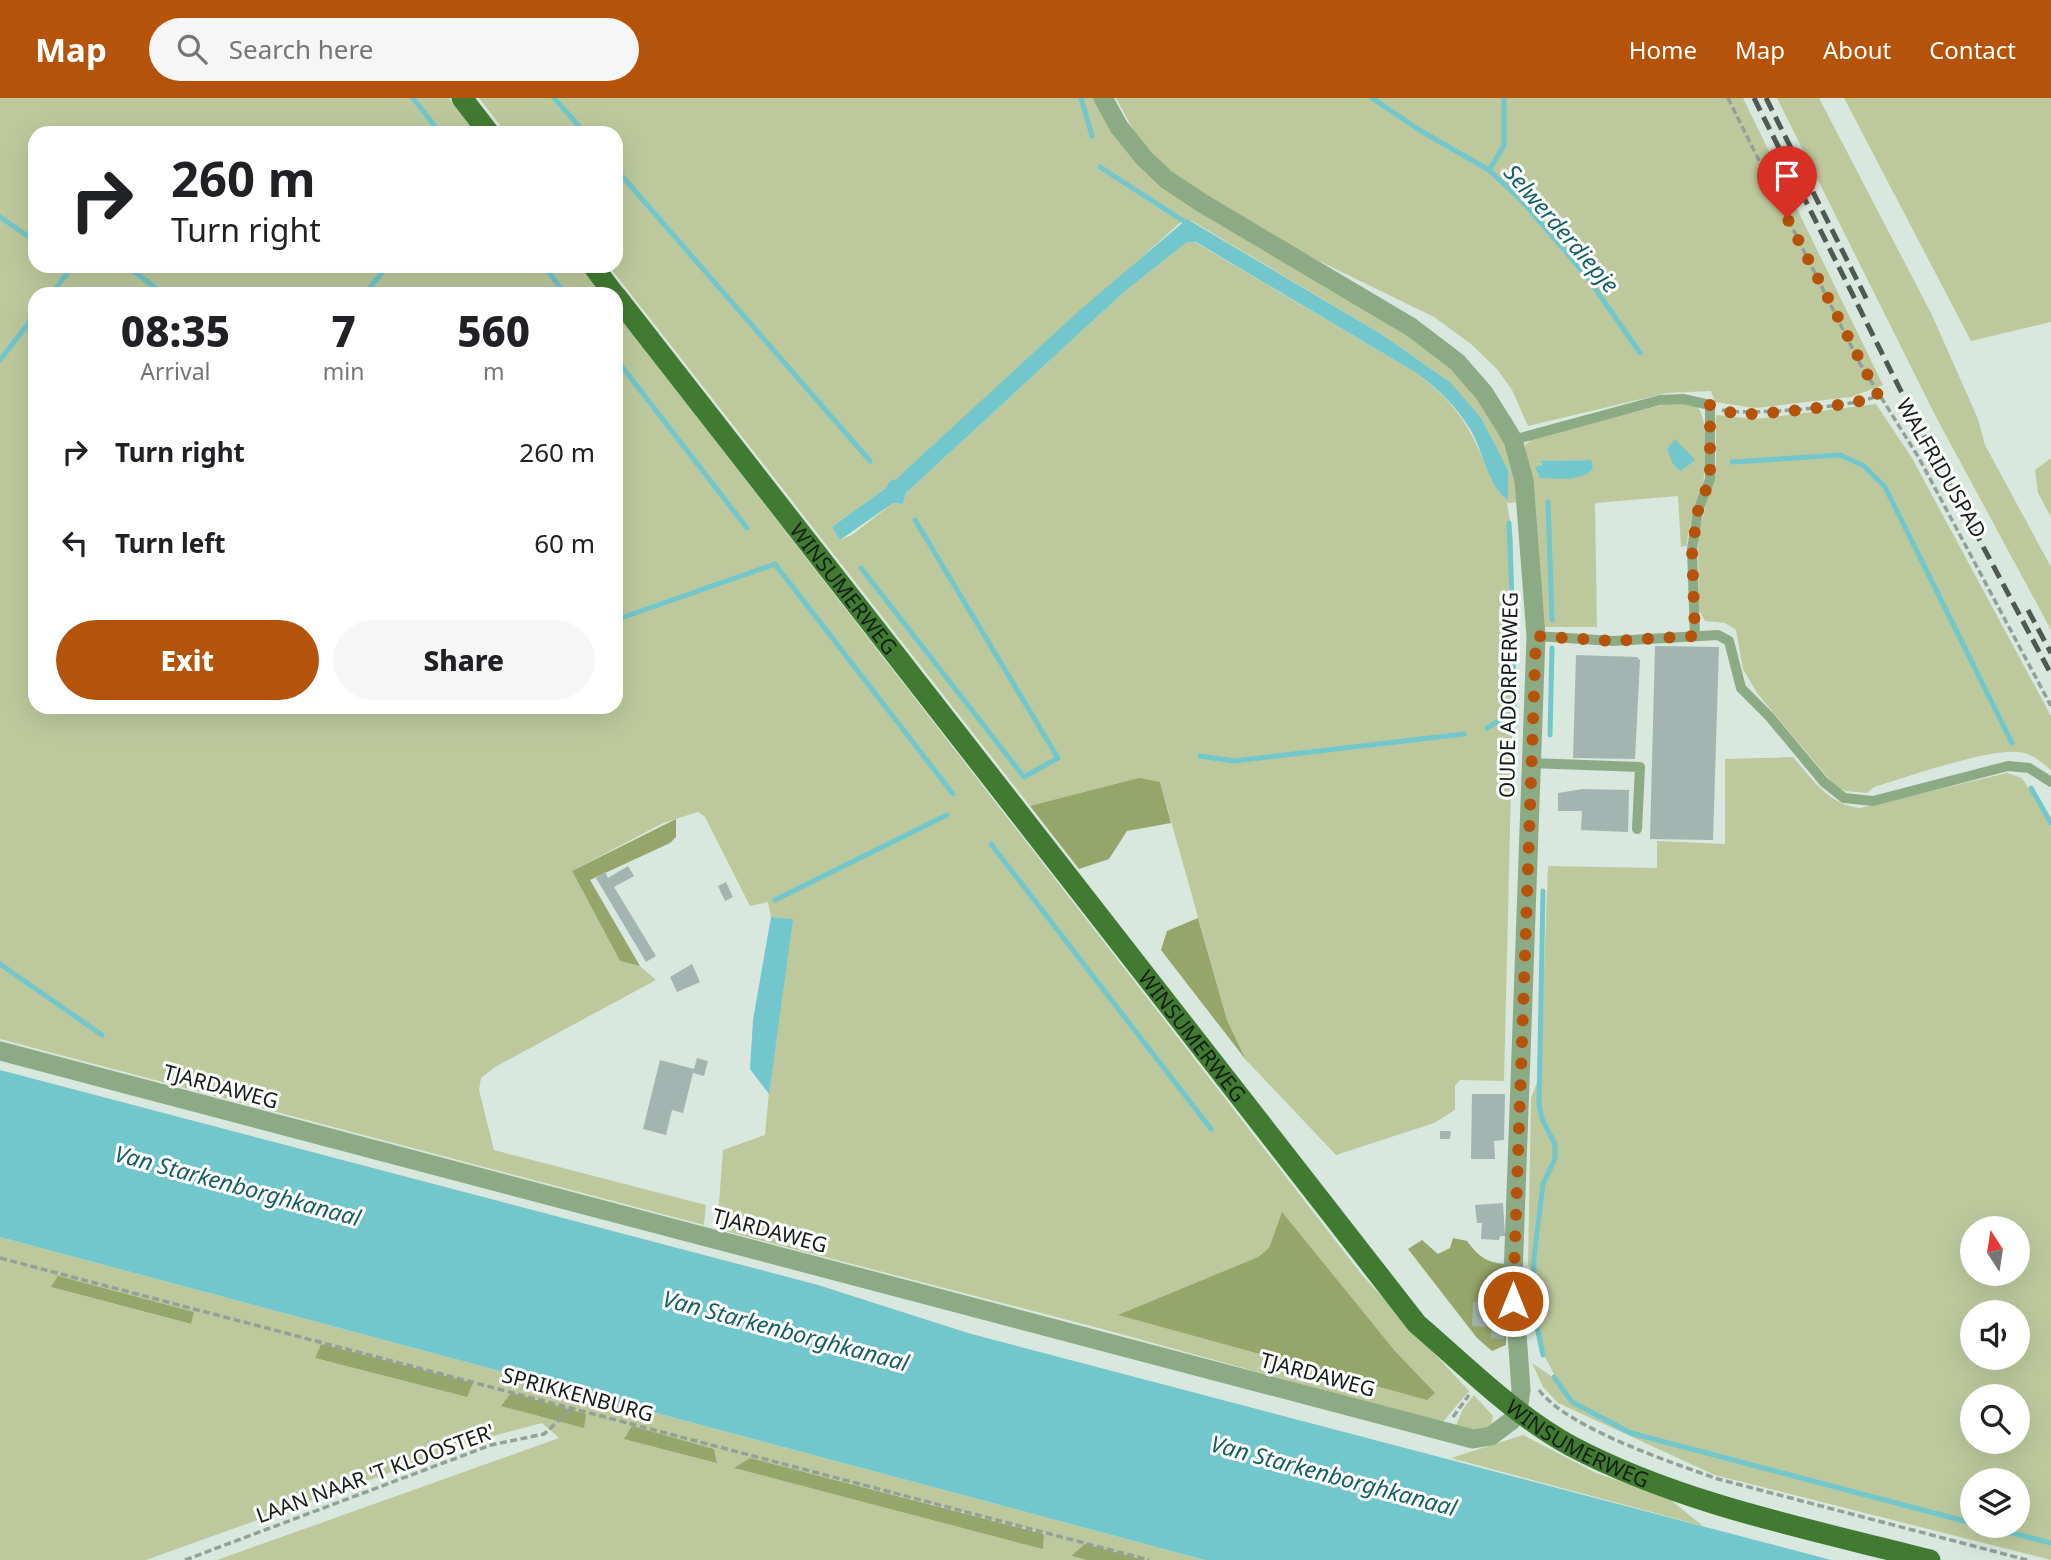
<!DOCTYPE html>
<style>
body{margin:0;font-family:"Noto Sans",sans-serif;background:#f6f6f6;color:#202124;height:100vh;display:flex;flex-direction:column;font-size:26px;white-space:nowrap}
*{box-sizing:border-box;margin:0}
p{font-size:23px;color:#757577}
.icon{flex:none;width:38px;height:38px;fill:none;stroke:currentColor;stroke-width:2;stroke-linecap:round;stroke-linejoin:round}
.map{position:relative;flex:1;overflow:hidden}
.details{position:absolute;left:28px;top:189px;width:595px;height:427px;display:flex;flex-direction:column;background:#fff;border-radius:21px;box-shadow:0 7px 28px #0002}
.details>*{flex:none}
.hud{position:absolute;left:28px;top:28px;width:595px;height:147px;border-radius:21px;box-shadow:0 7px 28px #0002;background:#fff;color:#202124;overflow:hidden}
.needle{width:46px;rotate:348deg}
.controls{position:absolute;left:1960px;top:1118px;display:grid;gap:14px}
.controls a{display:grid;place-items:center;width:70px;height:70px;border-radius:50%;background:#fff;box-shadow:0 7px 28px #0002;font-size:35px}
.pin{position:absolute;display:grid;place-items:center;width:60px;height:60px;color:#fff;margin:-72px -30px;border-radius:50% 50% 50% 0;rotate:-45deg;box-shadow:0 0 7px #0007}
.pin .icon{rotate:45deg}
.me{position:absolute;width:77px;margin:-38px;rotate:0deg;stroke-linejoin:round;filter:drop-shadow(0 0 5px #0008)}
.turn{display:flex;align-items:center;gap:24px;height:147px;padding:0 28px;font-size:32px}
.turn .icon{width:91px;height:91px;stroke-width:2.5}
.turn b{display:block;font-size:49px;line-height:60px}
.eta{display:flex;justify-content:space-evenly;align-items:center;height:119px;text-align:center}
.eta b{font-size:42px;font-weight:800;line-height:49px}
.action{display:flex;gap:14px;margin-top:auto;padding:14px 28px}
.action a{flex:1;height:80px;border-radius:42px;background:#b45309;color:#fff;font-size:28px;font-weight:800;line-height:80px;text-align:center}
.action a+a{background:#f6f6f6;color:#202124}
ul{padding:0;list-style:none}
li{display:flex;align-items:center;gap:21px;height:91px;padding:0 28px}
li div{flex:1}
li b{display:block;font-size:26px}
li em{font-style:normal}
header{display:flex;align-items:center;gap:42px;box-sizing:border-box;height:98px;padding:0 35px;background:#b45309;color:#fff}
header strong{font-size:33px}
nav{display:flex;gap:38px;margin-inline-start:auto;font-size:24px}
.search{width:490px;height:63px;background:#f6f6f6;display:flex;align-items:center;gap:18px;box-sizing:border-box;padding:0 24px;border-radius:38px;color:#757577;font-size:26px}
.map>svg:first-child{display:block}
</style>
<header>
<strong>Map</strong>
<div class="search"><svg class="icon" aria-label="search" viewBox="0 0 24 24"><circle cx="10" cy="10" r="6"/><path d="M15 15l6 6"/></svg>Search here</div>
<nav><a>Home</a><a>Map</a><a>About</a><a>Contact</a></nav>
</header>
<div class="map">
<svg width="2051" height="1462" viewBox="0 0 2051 1462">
<rect width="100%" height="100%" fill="#d8e8de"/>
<path fill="#bdc99d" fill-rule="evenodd" d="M0 0H449L476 35H35V168H580L601 196H35V609H616V215L1362 1177 1469 1293 1442 1325 1110 1233 717 1131 723 1052 765 1037 773 950 792 821 771 819 768 804 750 808 705 719 698 714 663 725 572 773 620 863 640 868 656 882 495 969 481 980 479 992 494 1052 706 1107 704 1127 0 941ZM1282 1115 1395 1253 1434 1295 1119 1217 1258 1159 1269 1150Z
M479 0H1099L1120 43 1412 237 1468 283 1509 351 1521 404 1507 405 1513 441 1514 564 1504 983 1460 982 1455 988V1012L1434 1025 1336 1057 1246 962 1227 922 1160 684 1030 708 609 168H616V35H506ZM1183 122 1192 123 1381 236 1450 284 1508 372V401C1499 396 1490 377 1485 366 1468 324 1453 304 1418 276L1195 144H1187L1124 194 906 395 903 406 893 405 852 437 840 442 832 429 886 390Z
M1116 0H1743L1883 287 1851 299 1755 310 1715 304 1711 293 1667 295 1528 328 1512 292 1497 271 1471 246 1434 219 1313 160 1224 109 1164 68 1136 37Z
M1777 0H1819L1932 217 1978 321 1985 347 2051 469V532L1936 319Z
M1844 0H2051V224L1971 243Z
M1675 304C1681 305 1691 305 1697 309 1708 316 1707 370 1703 384 1697 407 1688 423 1687 448L1681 449 1678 398 1595 405 1597 529H1541L1525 347 1535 339ZM1591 362 1538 377 1542 363Z
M1876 306 1912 360 2051 618V672C2041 664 2032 655 2018 654 1987 651 1907 679 1874 689L1867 695 1845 693 1835 688 1757 595 1743 571 1736 532 1725 525 1705 523 1699 512 1698 439 1716 365V317L1755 321Z
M2051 360V419L2038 395 2035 372Z
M1793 659C1812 681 1829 707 1860 710L2007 675 2022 680 2051 727V1462L1715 1377 1558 1305 1543 1289 1532 1265 1557 1282 1540 1249 1537 1175 1528 1168 1531 1000 1540 977 1548 768 1657 770V743L1725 746V661ZM1972 1130H2018V1176H1972ZM1972 1214H2018V1260H1972ZM1972 1298H2018V1344H1972ZM1972 1382H2018V1428H1972Z
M0 1139 1205 1462H1144L1085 1447 1071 1458 1087 1462H217L559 1340 542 1325 486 1340 146 1462H0ZM51 1189 194 1214 190 1226ZM321 1246 467 1299 315 1260ZM625 1340 692 1345 714 1351 717 1364ZM750 1360 1044 1435 1043 1450 735 1370Z
M1474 1297 1493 1318 1491 1329 1486 1333 1455 1330 1463 1311Z
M1523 1337 1596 1375 1667 1399 1703 1428 1451 1360Z"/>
<path fill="#96a569" d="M1139 680 1160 684 1171 725 1127 733 1109 761 1079 771 1030 708Z
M676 721V739L670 745 590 782 640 868 620 863 572 773Z
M1198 820 1227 922 1246 962 1161 852 1167 833Z
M1282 1114 1395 1253 1435 1295 1427 1302 1118 1217 1258 1159 1269 1150Z
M1453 1140 1467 1143C1479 1159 1487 1165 1507 1166L1506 1247 1492 1253 1477 1240 1408 1151 1422 1142 1438 1156 1450 1150Z
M58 1178 194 1214 191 1226 51 1189Z
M321 1246 473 1285 467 1299 315 1260Z
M511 1295 586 1316 584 1330 501 1308Z
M632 1328 714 1351 717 1365 624 1341Z
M750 1360 1044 1436 1043 1451 734 1370Z
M1085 1446 1144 1462H1087L1071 1458Z"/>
<path fill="#71c7cb" d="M1187 121 1381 236 1450 284 1481 320 1508 372V402C1487 387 1483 352 1470 331 1456 308 1439 292 1418 276L1196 144H1187L1124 194 906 395 903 406 893 405 840 442 832 429 886 390 890 383 896 381 1081 211Z
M1675 341 1695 362 1681 373 1673 366 1667 351Z
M1591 362 1593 370C1582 385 1556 380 1540 380L1535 369 1542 367 1541 363Z
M771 819 793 821 769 996 750 971 753 922Z
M0 972 818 1187 968 1235 1831 1462H1205L0 1139Z"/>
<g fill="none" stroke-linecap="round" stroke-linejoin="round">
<path stroke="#71c7cb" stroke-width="5" d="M413 0 440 35
M554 0 585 35
M1081 0 1092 38
M1372 0 1421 33 1489 72 1523 104 1585 176 1640 255
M1100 69 1188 126
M616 71 870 363
M1489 72 1504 47V0
M0 119 35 143
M127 168 164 196
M544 168 565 196
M51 196 70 172
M364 196 388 168
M616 261 747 430
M0 262 35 217
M1732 364 1840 357 1864 368 1885 389 2012 645
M1548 404 1552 522
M1509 425 1513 526
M861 470 1024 679 1058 660 915 422
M616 519 621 520 775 466 953 696
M1487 630 1514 614 1513 549
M1550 637 1552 550
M1200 658 1234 663 1464 636
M2031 690 2051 725
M991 746 1211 1031
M775 802 947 717
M0 866 102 937
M1543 1257 1533 1211 1534 1160 1543 1086 1555 1061V1046L1542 1021 1539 1007 1543 793
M1554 1279 1572 1304 1631 1335 1972 1425
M1985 1428 2051 1445"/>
</g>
<path fill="#a3b5b0" d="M1655 548 1719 549 1713 742 1650 741Z
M1576 557 1637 559 1640 562 1635 661 1573 660Z
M1583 691 1629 692 1628 734 1581 732 1582 713H1558V695Z
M628 768 634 778 614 789 656 858 646 864 596 780 605 774 608 780Z
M726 784 733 799 725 803 718 788Z
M692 866 700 884 677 894 670 879Z
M697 960 708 963 704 978 693 975 683 1015 672 1012 666 1037 643 1031 660 962 694 971Z
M1472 996H1505L1504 1042 1494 1043 1495 1061H1471Z
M1440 1033H1451L1450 1041H1440Z
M1503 1105 1505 1138H1500L1499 1142 1481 1141 1482 1125H1477L1475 1107Z
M1473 1204 1499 1205 1498 1222 1505 1223 1504 1241 1491 1240 1492 1229 1472 1228Z"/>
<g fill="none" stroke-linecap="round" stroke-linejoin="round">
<path stroke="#93a098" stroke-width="3.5" stroke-dasharray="7 3.5" stroke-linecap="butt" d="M1728 0 1859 264 1919 360 2051 608
M1722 312C1743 318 1861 309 1878 297
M0 1160 1149 1462
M1539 1292C1567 1330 1673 1365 1718 1381L2027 1462
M1453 1319 1469 1297
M185 1462 491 1347 544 1336 571 1311"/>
<path stroke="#8cab85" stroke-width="10" d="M1513 342 1660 302 1683 301 1710 307V381L1698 413 1692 451 1695 538
M1536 538 1613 543 1718 537 1729 543 1741 590 1769 618 1824 684 1844 700 1873 703 2008 668 2029 670 2051 684
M1530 665 1640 669 1637 731"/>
<path stroke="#8cab85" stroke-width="19" d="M0 953 1473 1341 1491 1338 1511 1323 1518 1313 1521 1292 1513 1179 1536 538 1524 382 1513 342 1504 327 1484 295 1457 264 1411 229 1202 105 1166 81 1144 60 1119 29 1103 0"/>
<g stroke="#417b31" stroke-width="21">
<path d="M462 0 489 35"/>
<path d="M593 168 614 196"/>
<path id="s1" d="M616 198 1417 1226C1466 1268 1514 1317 1571 1348 1681 1406 1809 1431 1930 1462"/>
</g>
<path stroke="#4f5853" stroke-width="5" stroke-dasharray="14 7" stroke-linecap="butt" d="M1754 0 1915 321 2051 576
M1766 0 1868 204
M2028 512 2051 555"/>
</g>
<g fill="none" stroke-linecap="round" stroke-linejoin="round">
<path stroke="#b45309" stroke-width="12" stroke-dasharray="0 21.6" d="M1513 1203 1536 538 1613 543 1695 538 1692 451 1698 413 1710 381V307C1721 312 1730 315 1742 316 1762 317 1864 307 1878 297L1787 120"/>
</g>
<g text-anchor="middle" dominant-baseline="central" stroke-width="6" stroke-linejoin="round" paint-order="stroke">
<g font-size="21" fill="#171d19" stroke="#fff">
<text transform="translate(1942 370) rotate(60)">WALFRIDUSPAD</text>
<text stroke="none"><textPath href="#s1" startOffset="371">WINSUMERWEG</textPath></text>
<text transform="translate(1508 597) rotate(-89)">OUDE ADORPERWEG</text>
<text stroke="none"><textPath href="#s1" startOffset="938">WINSUMERWEG</textPath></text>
<text transform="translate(221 988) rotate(15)">TJARDAWEG</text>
<text transform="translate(770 1132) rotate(15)">TJARDAWEG</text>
<text transform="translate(1318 1276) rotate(15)">TJARDAWEG</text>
<text transform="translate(578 1296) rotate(15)">SPRIKKENBURG</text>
<text stroke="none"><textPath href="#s1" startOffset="1505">WINSUMERWEG</textPath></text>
<text transform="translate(375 1375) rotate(-20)">LAAN NAAR 'T KLOOSTER'</text>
</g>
<g font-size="23" font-style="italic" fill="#155e62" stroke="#fff">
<text transform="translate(1562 130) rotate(49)">Selwerderdiepje</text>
<text transform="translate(238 1087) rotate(15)">Van Starkenborghkanaal</text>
<text transform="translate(786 1232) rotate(15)">Van Starkenborghkanaal</text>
<text transform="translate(1334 1377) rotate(15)">Van Starkenborghkanaal</text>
</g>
</g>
</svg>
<div class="controls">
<a><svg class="needle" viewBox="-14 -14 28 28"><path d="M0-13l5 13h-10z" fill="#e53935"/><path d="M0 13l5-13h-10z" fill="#757577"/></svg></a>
<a><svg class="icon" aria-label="sound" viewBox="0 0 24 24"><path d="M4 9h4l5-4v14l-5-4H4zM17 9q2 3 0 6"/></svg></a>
<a><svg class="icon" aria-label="search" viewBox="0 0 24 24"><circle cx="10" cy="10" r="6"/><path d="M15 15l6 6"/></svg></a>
<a><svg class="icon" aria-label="layers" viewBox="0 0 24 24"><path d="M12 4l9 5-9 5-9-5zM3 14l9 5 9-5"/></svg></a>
</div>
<div class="pin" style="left:1787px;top:120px;background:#d93025"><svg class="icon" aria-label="arrive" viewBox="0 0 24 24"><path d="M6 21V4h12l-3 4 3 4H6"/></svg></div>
<svg class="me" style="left:1513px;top:1203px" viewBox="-20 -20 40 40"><circle r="17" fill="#b45309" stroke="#fff" stroke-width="3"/><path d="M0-11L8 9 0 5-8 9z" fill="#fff"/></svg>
<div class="hud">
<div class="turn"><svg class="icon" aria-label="right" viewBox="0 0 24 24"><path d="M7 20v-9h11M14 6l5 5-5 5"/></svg><div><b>260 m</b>Turn right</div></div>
</div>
<section class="details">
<div class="eta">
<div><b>08:35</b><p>Arrival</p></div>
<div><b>7</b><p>min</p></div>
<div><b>560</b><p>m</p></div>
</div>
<ul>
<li><svg class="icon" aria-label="right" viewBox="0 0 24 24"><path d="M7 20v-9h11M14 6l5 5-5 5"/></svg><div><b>Turn right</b></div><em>260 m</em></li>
<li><svg class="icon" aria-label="left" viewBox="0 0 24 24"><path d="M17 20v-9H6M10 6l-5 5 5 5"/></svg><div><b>Turn left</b></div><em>60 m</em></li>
</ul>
<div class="action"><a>Exit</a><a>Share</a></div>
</section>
</div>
